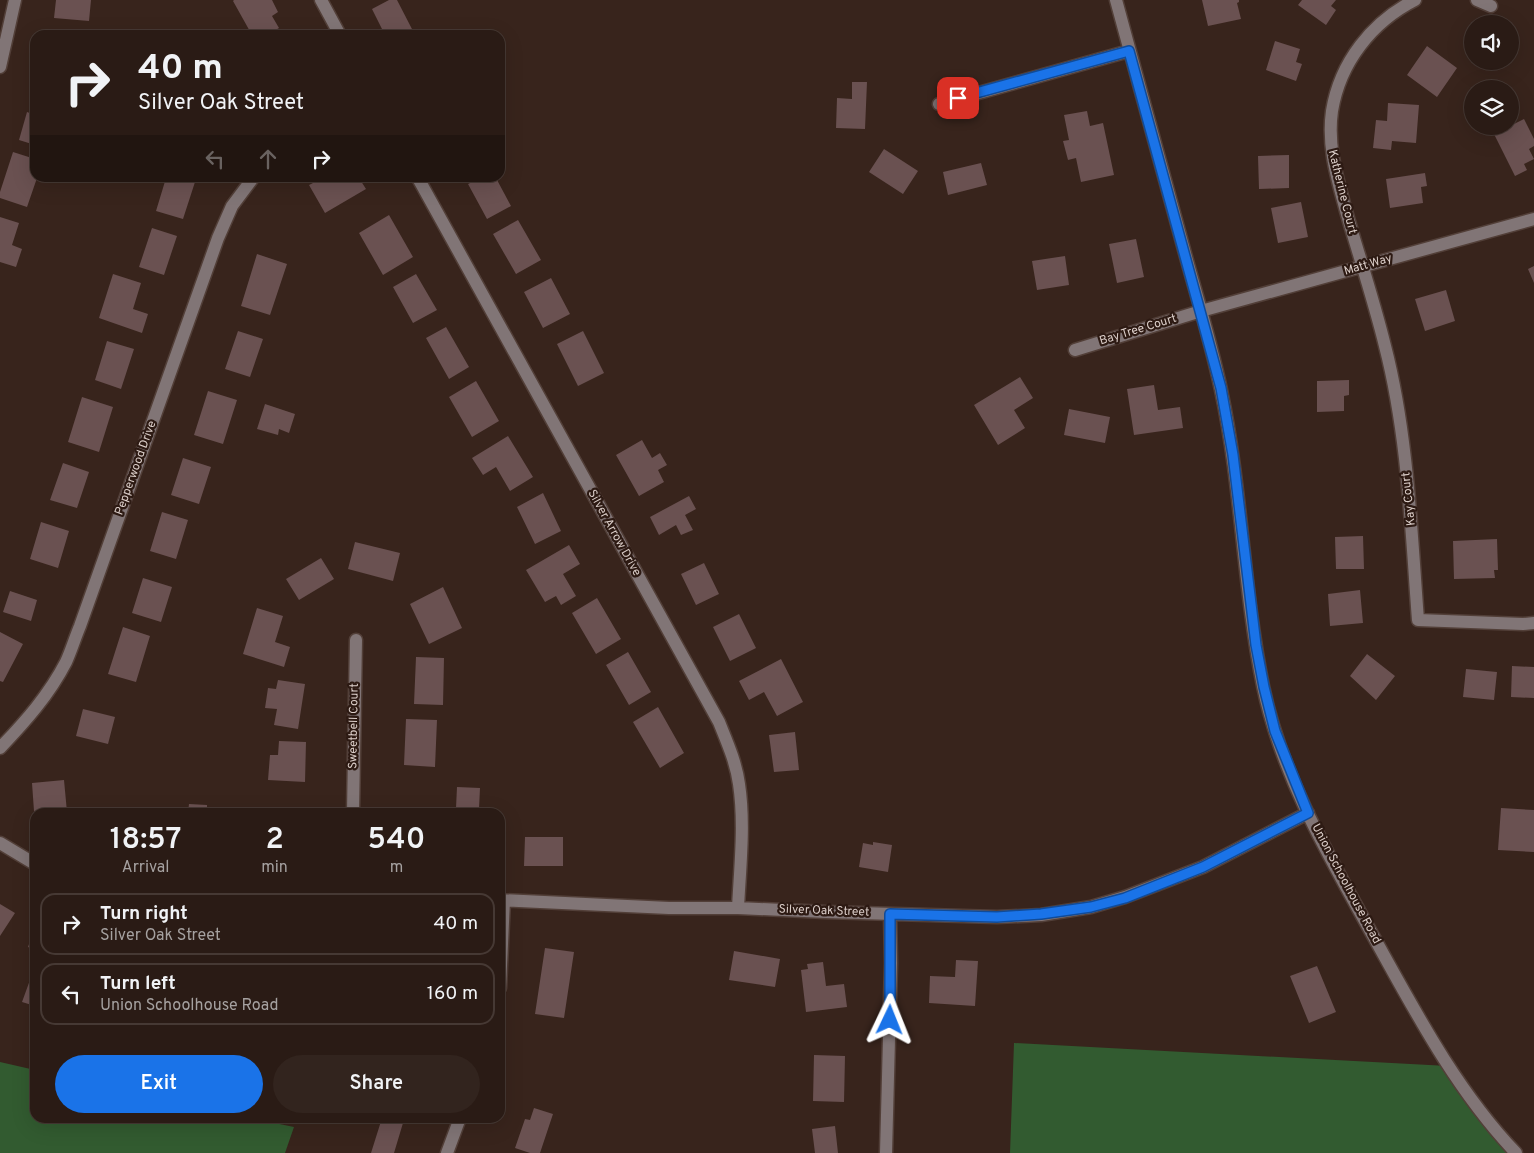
<!DOCTYPE html>
<style>
body{margin:0;font-family:Overpass,sans-serif;background:#32241e;color:#f1f3f6;height:100vh;display:flex;flex-direction:column;font-size:19px;white-space:nowrap}
*{box-sizing:border-box;margin:0}
p{font-size:16px;color:#a5a1a0}
.icon{flex:none;width:28px;height:28px;fill:none;stroke:currentColor;stroke-width:2;stroke-linecap:round;stroke-linejoin:round}
.map{position:relative;flex:1;overflow:hidden}
.drawer{position:absolute;left:30px;top:808px;width:475px;height:315px;display:flex;flex-direction:column;background:#2a1b15;border-radius:15px;box-shadow:0 5px 20px #0002,0 0 0 1px #463934}
.drawer>*{flex:none}
.guide{position:absolute;left:30px;top:30px;width:475px;height:152px;border-radius:15px;box-shadow:0 5px 20px #0002,0 0 0 1px #463934;background:#2a1b15;color:#f1f3f6;overflow:hidden}
.tools{position:absolute;left:1464px;top:15px;display:grid;gap:10px}
.tools a{display:grid;place-items:center;width:55px;height:55px;border-radius:50%;background:#2a1b15;box-shadow:0 5px 20px #0002,0 0 0 1px #463934;font-size:25px}
.pin{position:absolute;display:grid;place-items:center;width:42px;height:42px;color:#fff;margin:-21px;border-radius:10px;box-shadow:0 2px 8px #0006}
.me{position:absolute;width:55px;margin:-28px;rotate:2deg;stroke-linejoin:round;filter:drop-shadow(0 0 4px #0008)}
.turn{display:flex;align-items:center;gap:18px;height:105px;padding:0 25px;font-size:22px}
.turn .icon{width:65px;height:65px;stroke-width:2.5}
.turn b{display:block;font-size:35px;line-height:42px}
.lanes{display:flex;align-items:center;height:48px;padding:0 25px;background:#0003;justify-content:center;gap:25px;direction:ltr}
.lanes .off{opacity:.35}
.eta{display:flex;justify-content:space-evenly;align-items:center;height:85px;text-align:center}
.eta b{font-size:30px;font-weight:600;line-height:35px}
.primary-button{display:flex;gap:10px;margin-top:auto;padding:10px 25px}
.primary-button a{flex:1;height:58px;border-radius:30px;background:#1a73e8;color:#fff;font-size:20px;font-weight:600;line-height:58px;text-align:center}
.primary-button a+a{background:#32241e;color:#f1f3f6}
ul{padding:0;list-style:none}
li{display:flex;align-items:center;gap:15px;height:62px;margin:0 10px 8px;padding:0 15px;border:2px solid #463934;border-radius:15px}
li div{flex:1}
li b{display:block;font-size:19px}
li em{font-style:normal}
.map>svg:first-child{display:block}
</style>
<div class="map">
<svg width="1534" height="1153" viewBox="0 0 1534 1153">
<rect width="100%" height="100%" fill="#38241c"/>
<path fill="#325b30" d="M1014 1043 1448 1066 1516 1153H1010Z
M0 1062 35 1070V1118H250L294 1127 285 1153H0Z"/>
<path fill="#6a5151" d="M56 0H91L89 21 54 18Z
M234 0H272L278 12 272 16 279 28 267 35H252L233 1Z
M389 0H397L413 31 406 35H385L372 9Z
M1202 0H1239V2L1237 3 1241 19 1208 26Z
M1302 0H1336L1331 6 1336 10 1326 25 1298 5Z
M1275 41 1300 49 1296 62 1302 64 1296 81 1266 70Z
M1427 46 1457 68 1437 97 1407 75Z
M852 82H867L865 129 836 128 837 98 852 99Z
M1388 103 1419 105 1416 143 1392 141 1391 150 1373 148 1376 120 1387 121Z
M1087 111 1090 126 1103 123 1114 175 1081 182 1076 158 1068 160 1063 141 1069 140 1064 115Z
M27 112 35 115V145L19 140Z
M1524 119 1534 139V146L1529 149 1534 159 1524 164 1527 170 1515 176 1494 134Z
M884 149 918 171 903 194 869 172Z
M13 152 35 159V178H37L27 207 0 198V192Z
M1289 155V188L1259 189 1258 156Z
M981 163 987 185 948 195 943 172Z
M1425 173 1427 186 1421 187 1423 203 1390 208 1386 179Z
M166 178H182L195 182 183 219 156 211Z
M323 178H359L366 189 325 213 309 185Z
M481 178H496L511 206 487 219 468 184Z
M1301 202 1308 237 1278 243 1271 208Z
M389 215 413 257 383 275 359 233Z
M0 217 19 223 12 245 22 249 16 267 0 262Z
M518 220 541 260 516 274 493 234Z
M152 228 177 236 164 275 139 267Z
M1136 239 1144 277 1117 283 1109 244Z
M257 254 287 264 270 315 241 306Z
M1065 256 1069 285 1037 290 1032 261Z
M1534 266V283L1528 269Z
M113 274 141 283 133 309 148 314 142 333 99 318Z
M416 274 437 310 413 323 393 287Z
M551 278 570 314 543 328 524 292Z
M1446 290 1455 321 1425 331 1415 299Z
M446 327 469 367 449 379 426 338Z
M238 331 263 339 250 377 225 369Z
M583 331 604 373 578 386 557 344Z
M107 341 134 349 121 389 95 380Z
M1020 377 1033 398 1014 410 1025 428 998 445 974 405Z
M1349 380V395L1344 396V411L1317 412V381Z
M476 381 499 421 472 437 449 397Z
M1154 385 1158 410 1180 407 1183 428 1134 435 1127 389Z
M208 391 237 400 223 444 194 435Z
M82 397 113 407 99 452 68 442Z
M265 404 295 414 289 433 279 429 278 435 257 429Z
M1069 409 1110 417 1105 443 1064 435Z
M508 436 533 477 510 491 496 467 483 475 472 458Z
M642 440 652 458 660 453 667 465 658 470 664 482 639 496 616 455Z
M183 458 211 467 199 504 171 495Z
M63 463 89 472 77 508 50 500Z
M543 493 561 531 535 544 517 507Z
M689 496 696 509 685 515 693 530 681 535 676 525 659 535 650 517Z
M162 512 188 520 176 559 150 551Z
M41 522 69 531 58 568 30 559Z
M1363 536 1364 569H1336L1335 537Z
M1497 539 1498 570H1494L1495 578 1454 579 1453 541Z
M355 542 400 553 393 581 348 569Z
M569 545 580 564 563 574 576 596 561 605 556 596 545 602 526 570Z
M321 558 334 579 299 600 286 579Z
M704 563 719 594 696 605 681 574Z
M143 578 172 587 161 622 132 613Z
M443 587 462 628 429 644 410 604Z
M1360 590 1363 623 1330 626 1328 594Z
M10 591 37 600 31 621 3 612Z
M597 598 621 639 596 654 572 613Z
M257 608 283 616 275 642 290 647 284 667 243 654Z
M739 614 756 648 730 661 713 627Z
M123 627 150 636 136 682 108 674Z
M0 632 23 644 3 682 0 681Z
M628 652 651 692 629 705 606 665Z
M1367 654 1395 676 1376 700 1350 676Z
M416 657 444 658 443 705 414 704Z
M781 659 803 702 777 716 764 692 749 700 739 681Z
M1512 666 1534 667V698L1511 697Z
M1466 669 1497 672 1494 700 1463 697Z
M278 680 305 684 298 729 274 725 277 709 265 708 268 688 276 689Z
M658 707 684 753 660 768 633 722Z
M83 709 115 717 108 744 76 736Z
M406 719 437 720 435 767 404 765Z
M795 732 799 770 774 772 769 735Z
M279 741 306 742 305 782 268 780 270 755H278Z
M64 780 67 812H45V810L34 811 32 783Z
M457 787 480 788 479 809 456 808Z
M189 804 207 805V812H188Z
M1501 808 1534 810V852L1498 850Z
M525 837H563V866H524Z
M873 842 892 845 888 872 859 867 863 843 873 845Z
M0 904 15 913 0 936Z
M35 927V950L28 947Z
M545 948 574 952 564 1018 535 1014Z
M734 951 780 959 775 987 729 980Z
M956 960 978 961 975 1006 929 1003 930 976 955 977Z
M823 962 826 986 844 984 847 1007 806 1012 801 970 808 969 807 964Z
M1317 966 1336 1012 1309 1023 1290 976Z
M30 980 35 982V1006L22 1002Z
M814 1055 845 1056 844 1102 813 1101Z
M534 1108 553 1114 540 1153H530L515 1148 525 1119 530 1120Z
M382 1118 403 1123 394 1153H371Z
M835 1126 838 1153H815L812 1129Z"/>
<g fill="none" stroke-linecap="round" stroke-linejoin="round">
<defs>
<path id="minor" d="M321 0 340 35
M1116 0C1138 82 1161 164 1183 246 1196 294 1211 342 1221 390 1242 488 1243 588 1263 686 1282 778 1331 860 1376 941 1417 1015 1457 1091 1516 1153
M1415 0C1372 22 1340 62 1332 111 1327 146 1337 178 1346 211 1359 256 1374 301 1385 346 1408 435 1411 529 1418 620L1523 624 1534 623
M1477 0 1491 6
M0 67 15 0
M939 104 1129 51
M418 178 719 722C727 742 736 762 739 784 745 824 740 867 738 908
M1075 350 1201 311 1534 219
M0 748C25 722 49 695 66 662 71 651 75 638 80 626L218 238 232 206 253 178
M353 812 356 640
M0 843 35 864
M500 900 669 908H738L826 912 997 917 1041 915 1091 907 1125 897 1203 867 1308 813
M500 988 504 900
M447 1153 460 1118
M886 1153 891 963 890 914"/>
</defs>
<use href="#minor" stroke="#523f38" stroke-width="15"/>
<use href="#minor" stroke="#817576" stroke-width="12"/>
</g>
<g fill="none" stroke-linecap="round" stroke-linejoin="round">
<defs>
<path id="route" d="M890 1020V914L997 917 1041 914 1091 907 1125 898 1203 867 1308 813 1275 731 1264 687 1256 645 1233 455 1221 388 1129 51 958 98"/>
</defs>
<use href="#route" stroke="#114b97" stroke-width="12"/>
<use href="#route" stroke="#1a73e8" stroke-width="9"/>
</g>
<g text-anchor="middle" dominant-baseline="central" stroke-width="4.5" stroke-linejoin="round" paint-order="stroke">
<g font-size="12" fill="#dccfca" stroke="#2d1a13">
<text transform="translate(1342 192) rotate(76)">Katherine Court</text>
<text transform="translate(1368 265) rotate(-16)">Matt Way</text>
<text transform="translate(1138 330) rotate(-17)">Bay Tree Court</text>
<text transform="translate(136 468) rotate(-70)">Pepperwood Drive</text>
<text transform="translate(1409 499) rotate(-96)">Kay Court</text>
<text transform="translate(614 533) rotate(61)">Silver Arrow Drive</text>
<text transform="translate(354 726) rotate(-89)">Sweetbell Court</text>
<text transform="translate(1346 884) rotate(62)">Union Schoolhouse Road</text>
<text transform="translate(824 911) rotate(2)">Silver Oak Street</text>
</g>
</g>
</svg>
<div class="tools">
<a><svg class="icon" aria-label="sound" viewBox="0 0 24 24"><path d="M4 9h4l5-4v14l-5-4H4zM17 9q2 3 0 6"/></svg></a>
<a><svg class="icon" aria-label="layers" viewBox="0 0 24 24"><path d="M12 4l9 5-9 5-9-5zM3 14l9 5 9-5"/></svg></a>
</div>
<div class="pin" style="left:958px;top:98px;background:#d93025"><svg class="icon" aria-label="arrive" viewBox="0 0 24 24"><path d="M6 21V4h12l-3 4 3 4H6"/></svg></div>
<svg class="me" style="left:890px;top:1020px" viewBox="-20 -20 40 40"><path d="M0-17L14 15 0 8-14 15z" fill="#1a73e8" stroke="#fff" stroke-width="4"/></svg>
<div class="guide">
<div class="turn"><svg class="icon" aria-label="right" viewBox="0 0 24 24"><path d="M7 20v-9h11M14 6l5 5-5 5"/></svg><div><b>40 m</b>Silver Oak Street</div></div>
<div class="lanes"><svg class="icon off" aria-label="left" viewBox="0 0 24 24"><path d="M17 20v-9H6M10 6l-5 5 5 5"/></svg><svg class="icon off" aria-label="ahead" viewBox="0 0 24 24"><path d="M12 20V5M6 11l6-6 6 6"/></svg><svg class="icon" aria-label="right" viewBox="0 0 24 24"><path d="M7 20v-9h11M14 6l5 5-5 5"/></svg></div>
</div>
<section class="drawer">
<div class="eta">
<div><b>18:57</b><p>Arrival</p></div>
<div><b>2</b><p>min</p></div>
<div><b>540</b><p>m</p></div>
</div>
<ul>
<li><svg class="icon" aria-label="right" viewBox="0 0 24 24"><path d="M7 20v-9h11M14 6l5 5-5 5"/></svg><div><b>Turn right</b><p>Silver Oak Street</p></div><em>40 m</em></li>
<li><svg class="icon" aria-label="left" viewBox="0 0 24 24"><path d="M17 20v-9H6M10 6l-5 5 5 5"/></svg><div><b>Turn left</b><p>Union Schoolhouse Road</p></div><em>160 m</em></li>
</ul>
<div class="primary-button"><a>Exit</a><a>Share</a></div>
</section>
</div>
